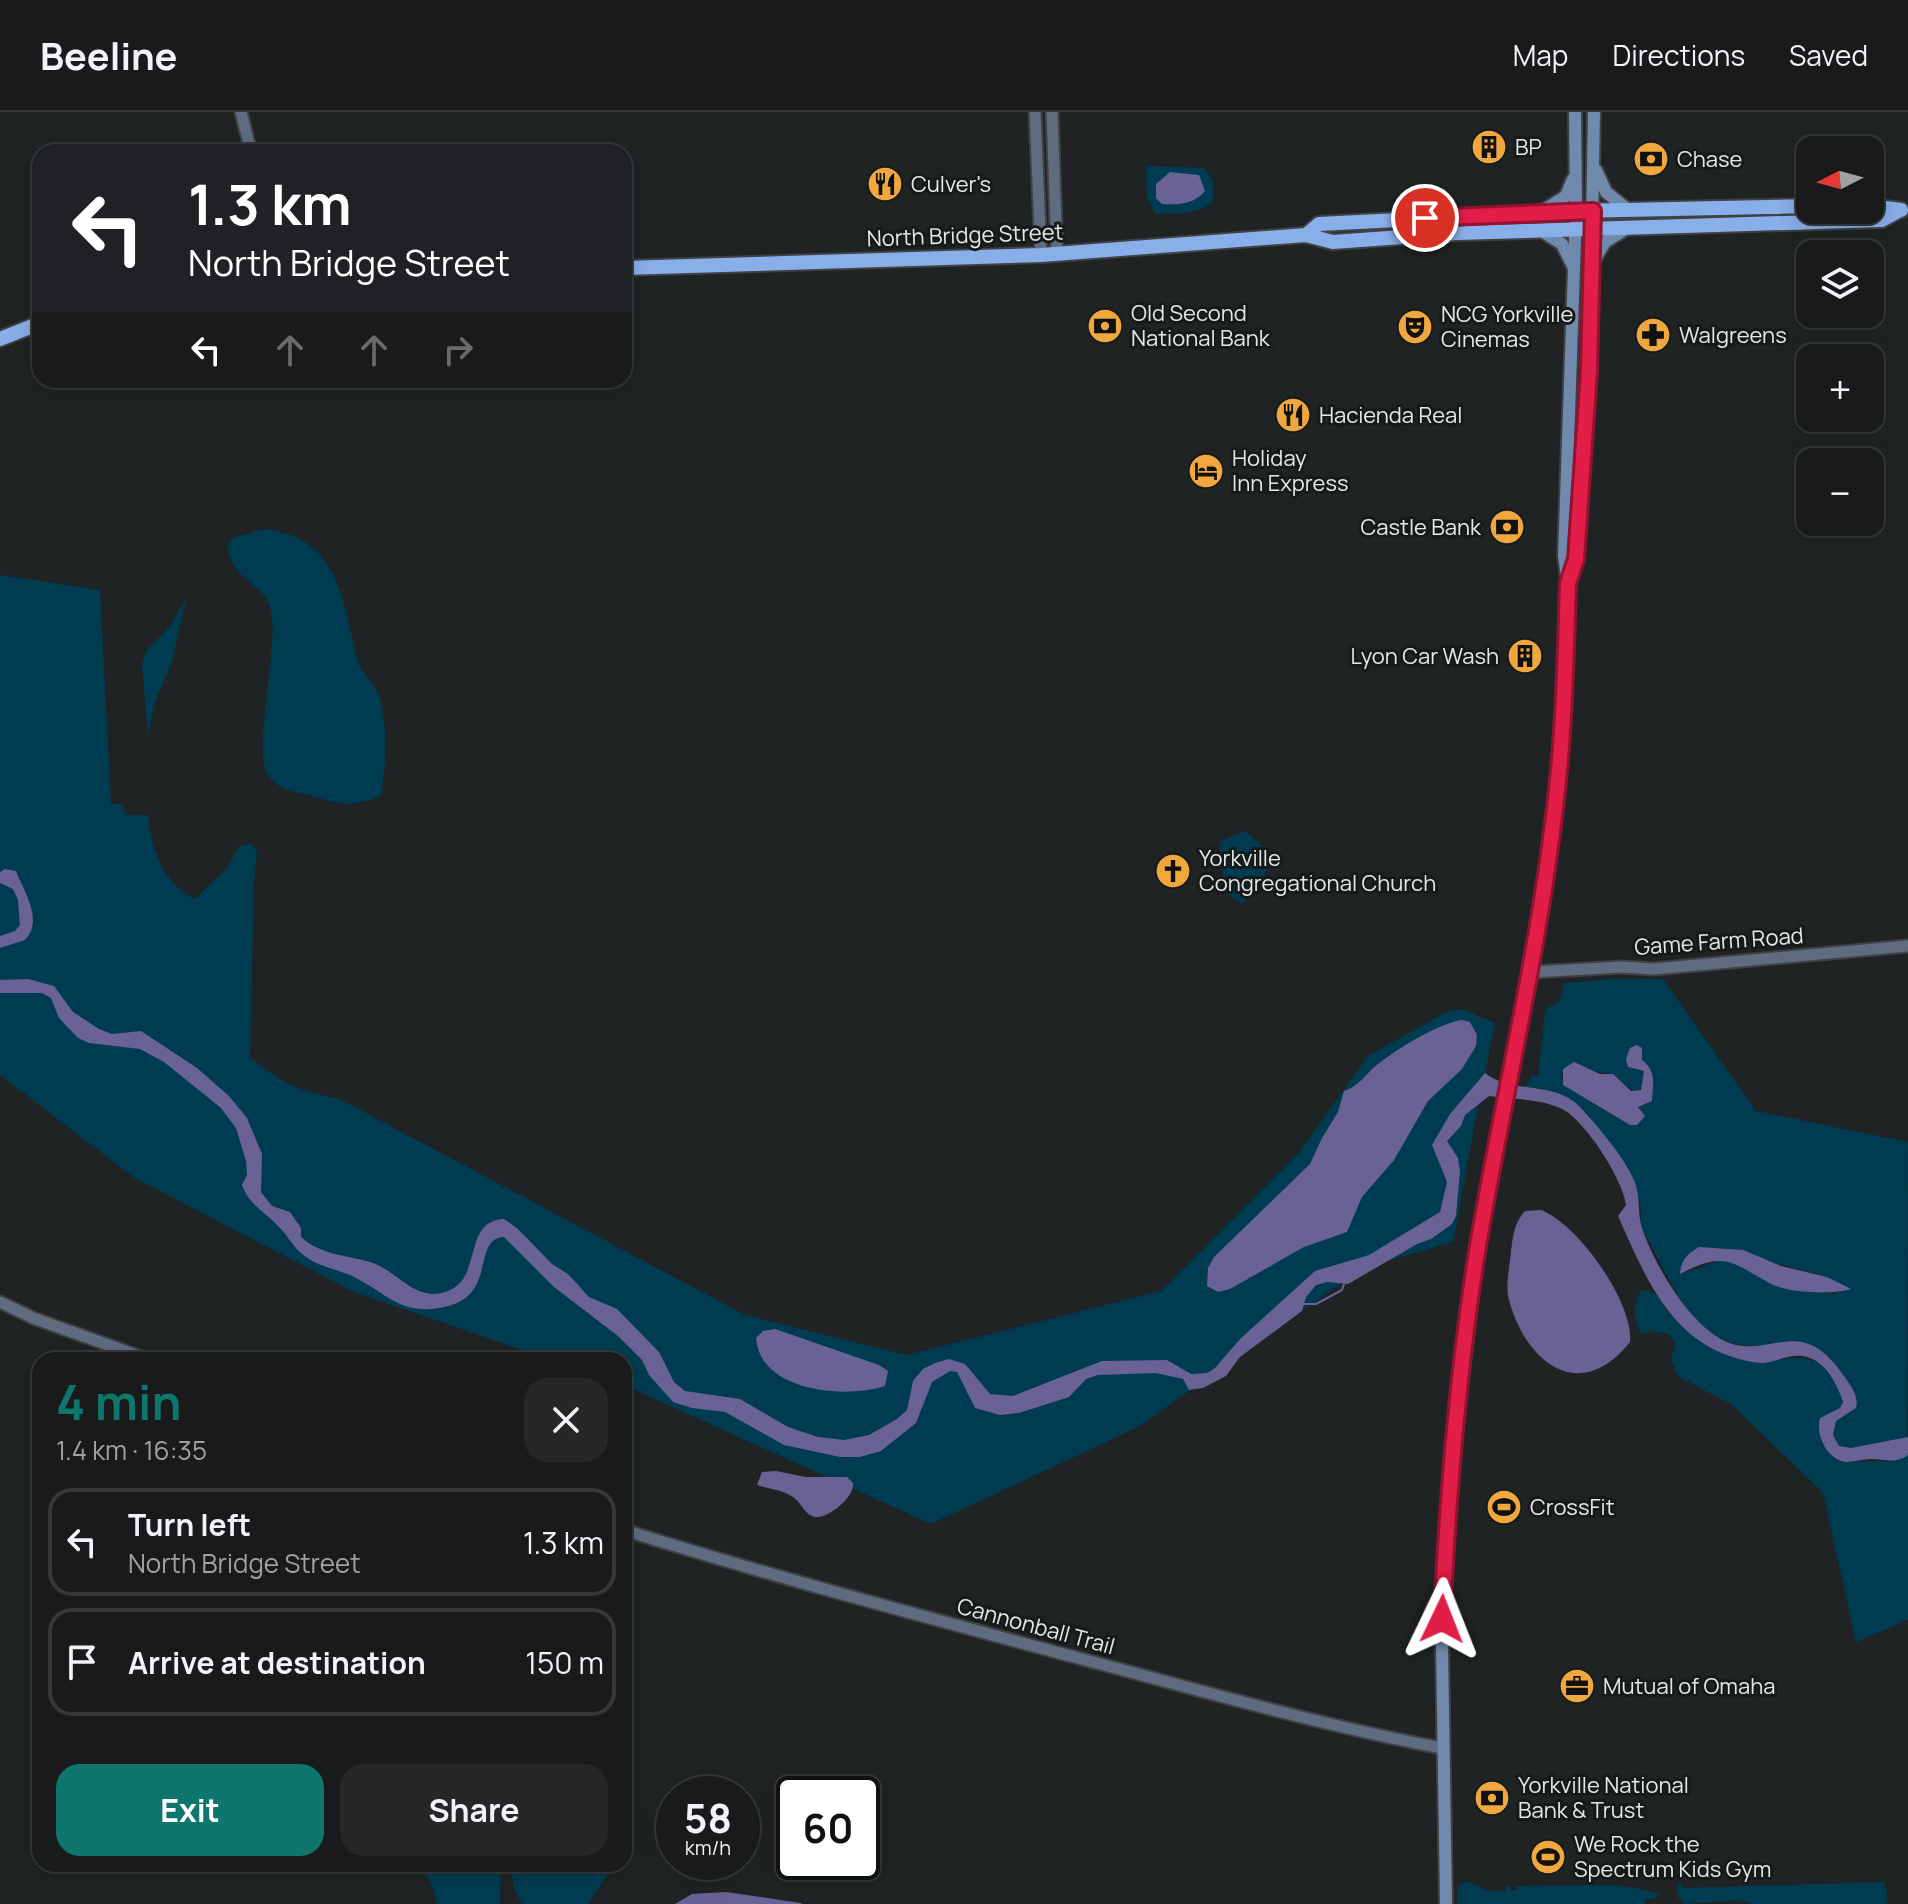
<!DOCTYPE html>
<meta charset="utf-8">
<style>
body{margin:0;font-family:Manrope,sans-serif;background:#252728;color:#f1f3f6;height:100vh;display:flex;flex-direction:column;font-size:30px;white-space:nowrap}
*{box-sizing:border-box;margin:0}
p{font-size:26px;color:#9fa1a3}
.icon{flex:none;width:44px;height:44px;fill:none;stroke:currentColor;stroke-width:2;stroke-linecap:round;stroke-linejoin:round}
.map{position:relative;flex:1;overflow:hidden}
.drawer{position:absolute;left:32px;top:1240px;width:600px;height:520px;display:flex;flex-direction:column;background:#181a1b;border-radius:24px;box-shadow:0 4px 20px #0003,0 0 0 2px #36383a}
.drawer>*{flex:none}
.guide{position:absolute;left:32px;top:32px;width:600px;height:244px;border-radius:24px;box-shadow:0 4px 20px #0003,0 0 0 2px #36383a;background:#202124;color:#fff;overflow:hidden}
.needle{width:52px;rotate:264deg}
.buttons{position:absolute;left:1796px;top:24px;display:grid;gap:16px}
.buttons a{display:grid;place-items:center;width:88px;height:88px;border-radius:16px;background:#181a1b;box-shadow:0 4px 20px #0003,0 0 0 2px #36383a;font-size:40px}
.speed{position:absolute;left:656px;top:1664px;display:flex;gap:16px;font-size:40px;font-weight:700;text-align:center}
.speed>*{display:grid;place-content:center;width:104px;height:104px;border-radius:50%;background:#181a1b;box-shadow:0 4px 20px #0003,0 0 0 2px #36383a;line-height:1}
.speed small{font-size:20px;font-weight:400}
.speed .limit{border:4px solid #111;border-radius:12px;background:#fff;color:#111}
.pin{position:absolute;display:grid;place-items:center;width:68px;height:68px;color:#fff;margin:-34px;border:4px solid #fff;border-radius:50%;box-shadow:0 2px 8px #0007}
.me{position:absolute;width:88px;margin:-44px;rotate:2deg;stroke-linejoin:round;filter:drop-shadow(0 0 6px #0008)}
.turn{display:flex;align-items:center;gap:28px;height:168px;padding:0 24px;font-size:36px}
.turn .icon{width:104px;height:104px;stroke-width:2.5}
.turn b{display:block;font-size:56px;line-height:68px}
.lanes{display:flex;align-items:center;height:76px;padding:0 24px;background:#0003;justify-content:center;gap:40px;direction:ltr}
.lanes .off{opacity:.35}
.round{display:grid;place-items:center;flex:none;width:84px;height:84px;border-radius:24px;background:#252728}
.summary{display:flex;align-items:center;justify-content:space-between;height:136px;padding:0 24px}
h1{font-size:48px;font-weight:700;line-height:60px;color:#0f766e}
.action{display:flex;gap:16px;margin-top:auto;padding:16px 24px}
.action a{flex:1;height:92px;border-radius:24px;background:#0f766e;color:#fff;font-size:32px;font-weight:700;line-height:92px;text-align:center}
.action a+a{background:#252728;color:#f1f3f6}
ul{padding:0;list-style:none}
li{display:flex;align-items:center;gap:24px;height:108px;margin:0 16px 12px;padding:0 8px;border:4px solid #36383a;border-radius:24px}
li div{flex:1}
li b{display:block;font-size:30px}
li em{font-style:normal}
header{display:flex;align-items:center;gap:48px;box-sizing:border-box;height:112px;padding:0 40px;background:#181a1b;border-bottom:2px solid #36383a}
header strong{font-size:38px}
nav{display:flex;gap:44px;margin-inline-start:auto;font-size:28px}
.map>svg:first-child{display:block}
</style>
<header>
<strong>Beeline</strong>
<nav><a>Map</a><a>Directions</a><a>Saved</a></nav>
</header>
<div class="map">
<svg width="1908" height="1792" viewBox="0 0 1908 1792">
<rect width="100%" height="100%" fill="#202324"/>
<path fill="#003c51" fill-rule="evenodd" d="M1146 54 1205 56 1213 69V89C1198 104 1175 101 1155 102L1147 84Z
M264 417C340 425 342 488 358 549 362 563 376 572 380 586 388 618 386 652 381 684 351 696 341 692 311 684 294 680 278 678 268 663 252 639 279 537 271 499 268 481 248 472 237 458 232 452 230 443 227 436L232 426Z
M0 463 100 478 111 692H123L125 703H148C152 738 162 770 195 787L227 756 239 734 251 731 257 741 254 770 250 945C283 973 299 979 340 987L745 1203 906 1243 1161 1179 1300 1039 1368 944 1450 898H1465L1495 911 1485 961 1473 978 1479 990 1453 1130 1363 1156 1138 1315 931 1412 624 1273V1248H551L354 1180 133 1065 0 963Z
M186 486 172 550 155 590 148 623 142 552 146 539 171 513Z
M1245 719 1276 746 1242 792 1225 780 1219 730Z
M1613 867H1663L1756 999 1908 1030 1907 1326 1851 1336 1839 1334 1833 1323 1836 1309 1856 1296 1830 1244 1771 1230 1760 1235 1735 1232 1718 1226 1698 1211 1679 1186 1640 1113 1641 1096 1634 1069 1612 1035 1578 993 1561 982 1525 975 1532 963 1538 964 1545 902 1547 896 1559 890 1564 871ZM1642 948C1657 959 1653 973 1652 989L1638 995 1643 1007 1637 1013H1630L1563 973 1561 962C1578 960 1601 956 1615 965 1624 970 1626 978 1637 979L1644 973V959L1632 957ZM1717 1135 1827 1165 1837 1182 1776 1174 1732 1149 1721 1148 1681 1162Z
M1641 1178 1655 1181 1671 1204 1766 1251C1809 1240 1829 1245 1843 1290L1840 1296 1820 1306 1845 1350 1888 1349 1908 1343V1508L1856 1530 1823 1381 1731 1292 1679 1265 1671 1249 1675 1232 1669 1222 1651 1219 1641 1222C1633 1205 1633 1194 1641 1178Z
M420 1752H501L500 1792H437L432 1773Z
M510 1752H615L588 1792H522L514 1776Z
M1467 1769 1489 1779H1506V1774H1510L1511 1778H1516V1774L1610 1773 1632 1775 1660 1782 1654 1787H1644L1646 1792H1457L1458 1774Z
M1885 1770 1888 1792H1750L1738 1788 1684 1792 1678 1785 1677 1773 1681 1772 1682 1776Z"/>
<path fill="#6a6295" d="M1170 60 1199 63 1205 79C1195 92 1178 93 1162 92L1156 86V72Z
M5 757 16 759C24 780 44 808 25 828L0 836V824L15 819 20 813 18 788 13 777 0 771V760Z
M28 867 54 874 73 900 99 917 112 922 141 919 197 956 229 984 247 1006 262 1042 261 1080 272 1094 290 1100 301 1116V1125C321 1143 346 1143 370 1150 398 1158 415 1192 448 1179 483 1166 462 1109 504 1107L517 1116 552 1152 568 1162 589 1185 617 1197 659 1240 674 1270 685 1279 740 1287 788 1315 818 1325 844 1328 869 1323 897 1307 907 1298 913 1269 923 1257 935 1251 949 1247 965 1252 990 1282 1013 1284 1102 1249 1167 1248 1191 1262 1207 1261 1215 1256 1240 1227 1315 1159 1369 1143 1440 1100 1447 1070 1432 1033 1450 1002 1485 961C1513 983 1554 968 1580 995 1599 1016 1622 1042 1634 1068 1641 1084 1637 1101 1642 1116 1653 1150 1685 1204 1716 1224 1765 1257 1797 1194 1844 1264 1851 1274 1859 1284 1856 1296L1836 1309 1833 1323 1839 1334 1851 1336 1908 1325V1343C1896 1352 1885 1347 1871 1347 1863 1347 1854 1350 1846 1350 1827 1348 1815 1322 1820 1306L1840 1296 1843 1290C1836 1268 1821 1241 1794 1244 1784 1245 1774 1250 1764 1251 1749 1251 1731 1245 1717 1239 1663 1213 1641 1155 1618 1104L1626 1093C1624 1069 1585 1008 1562 997 1541 987 1513 987 1489 984L1465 1003 1461 1014 1447 1029 1458 1046 1460 1059 1456 1104 1452 1112 1431 1127 1417 1132 1348 1172 1327 1170 1316 1173 1306 1185 1302 1199 1240 1245 1226 1264 1203 1276 1189 1278 1183 1267 1156 1261 1098 1263 1086 1267 1069 1285 1019 1301 1000 1303 975 1296 957 1260 950 1259 932 1270 916 1311 881 1339 860 1345H840L784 1333 725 1300 692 1296 673 1290 649 1263 642 1248 618 1224 554 1175 504 1125C472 1126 497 1182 448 1194 400 1206 388 1181 352 1164 336 1157 316 1154 302 1142 293 1135 287 1122 278 1114 265 1100 249 1093 242 1073L247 1063 246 1049 236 1016 221 996 164 950 140 937 89 931 78 926 59 906 51 886 42 881H0V868Z
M1462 908 1470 910 1477 923 1476 934 1462 957 1428 989 1394 1048 1362 1085 1347 1120 1304 1135 1230 1177 1218 1180 1207 1174 1208 1156 1214 1145 1310 1052 1322 1026 1338 1000 1344 979C1359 975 1366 961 1378 952 1397 937 1439 911 1462 908Z
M1637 933 1642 936V948C1657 959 1653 972 1652 989L1638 995 1645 1004 1637 1013H1630L1563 973V957L1574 950 1600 962H1613L1631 979 1641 978 1644 959 1628 955 1626 947 1630 936Z
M1541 1098C1578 1112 1634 1191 1630 1230 1580 1293 1526 1251 1509 1188 1505 1173 1510 1154 1511 1139 1513 1124 1514 1111 1525 1099Z
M1699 1135 1743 1138 1781 1154 1827 1165 1851 1177C1832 1183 1789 1181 1771 1172 1732 1151 1726 1138 1680 1162 1681 1148 1687 1142 1699 1135Z
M775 1217 879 1253 888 1259 885 1274C845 1287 760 1280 756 1226L763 1219Z
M776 1359 806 1365H847L853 1371C855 1385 829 1406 816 1405 805 1404 802 1391 793 1385 783 1378 769 1377 757 1373L762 1360Z
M726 1780 801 1791 802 1792H675L692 1782Z"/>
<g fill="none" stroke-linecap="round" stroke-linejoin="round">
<path stroke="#6a6295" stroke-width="2" d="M1302 1192H1316L1342 1178 1344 1172"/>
<defs>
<path id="secondary" d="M241 0 251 40
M1035 0 1041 143
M1052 0 1057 142
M1532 860 1622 855 1654 857 1908 834
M0 1190 33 1206 150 1248
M624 1418C774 1465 926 1505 1078 1546 1199 1578 1319 1613 1442 1636"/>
<path id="primary" d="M1596 58 1606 80 1628 98
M1541 100 1566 84 1573 67
M1540 118 1562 132 1574 156
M1594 148 1605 130 1629 115
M1569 467 1576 447 1590 226 1594 0
M1446 1792 1442 1533 1452 1351 1479 1127 1532 860 1547 756 1559 658 1568 471 1564 444 1576 99 1575 0"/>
<path id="highway" d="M1870 94 1901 98
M1306 123 1319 112 1576 99 1810 94
M624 156 1041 143 1306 123 1333 130 1457 121 1882 108 1900 98
M0 227 40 211"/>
</defs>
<use href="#secondary" stroke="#3f4142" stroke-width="15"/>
<use href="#primary" stroke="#3f4142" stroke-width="16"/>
<use href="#highway" stroke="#3f4142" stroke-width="18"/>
<use href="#secondary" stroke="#5f6c80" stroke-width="11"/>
<use href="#primary" stroke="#7189ad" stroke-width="12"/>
<use href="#highway" stroke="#89afea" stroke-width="14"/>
</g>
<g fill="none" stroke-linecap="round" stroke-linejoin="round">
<defs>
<path id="route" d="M1425 106 1593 99 1589 259 1576 447 1568 471C1566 533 1565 596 1559 658 1544 817 1506 971 1479 1128 1458 1253 1448 1380 1442 1507"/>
</defs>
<use href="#route" stroke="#92132f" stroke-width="20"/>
<use href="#route" stroke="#e11d48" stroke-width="14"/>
</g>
<defs>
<symbol id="building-disc" viewBox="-11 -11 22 22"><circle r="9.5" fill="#efa73e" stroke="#171a1b"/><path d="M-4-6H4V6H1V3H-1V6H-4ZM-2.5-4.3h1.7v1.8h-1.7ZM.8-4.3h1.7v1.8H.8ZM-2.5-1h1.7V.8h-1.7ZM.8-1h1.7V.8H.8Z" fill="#111"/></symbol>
<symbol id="bank-disc" viewBox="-11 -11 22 22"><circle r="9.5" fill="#efa73e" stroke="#171a1b"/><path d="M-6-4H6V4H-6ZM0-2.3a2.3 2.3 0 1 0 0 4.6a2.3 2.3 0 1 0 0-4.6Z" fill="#111"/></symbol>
<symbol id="restaurant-disc" viewBox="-11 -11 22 22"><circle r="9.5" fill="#efa73e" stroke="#171a1b"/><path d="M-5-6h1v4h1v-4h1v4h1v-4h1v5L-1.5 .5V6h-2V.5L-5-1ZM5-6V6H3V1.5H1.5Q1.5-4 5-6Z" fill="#111"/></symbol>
<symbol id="theatre-disc" viewBox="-11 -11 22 22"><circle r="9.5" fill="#efa73e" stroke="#171a1b"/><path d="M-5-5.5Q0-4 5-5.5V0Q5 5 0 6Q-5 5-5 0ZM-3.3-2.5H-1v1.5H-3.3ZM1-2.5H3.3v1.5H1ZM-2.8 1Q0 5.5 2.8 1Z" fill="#111"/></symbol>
<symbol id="pharmacy-disc" viewBox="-11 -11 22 22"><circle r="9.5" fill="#efa73e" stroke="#171a1b"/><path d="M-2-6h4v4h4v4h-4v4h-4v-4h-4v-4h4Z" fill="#111"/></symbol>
<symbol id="hotel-disc" viewBox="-11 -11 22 22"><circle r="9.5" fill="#efa73e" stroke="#171a1b"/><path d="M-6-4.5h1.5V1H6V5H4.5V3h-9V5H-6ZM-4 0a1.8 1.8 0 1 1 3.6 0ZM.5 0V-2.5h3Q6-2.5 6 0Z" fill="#111"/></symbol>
<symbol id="church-disc" viewBox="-11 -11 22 22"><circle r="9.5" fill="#efa73e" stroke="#171a1b"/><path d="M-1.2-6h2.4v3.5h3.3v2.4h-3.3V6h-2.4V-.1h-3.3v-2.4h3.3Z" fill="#111"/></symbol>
<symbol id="stadium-disc" viewBox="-11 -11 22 22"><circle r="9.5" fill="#efa73e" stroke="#171a1b"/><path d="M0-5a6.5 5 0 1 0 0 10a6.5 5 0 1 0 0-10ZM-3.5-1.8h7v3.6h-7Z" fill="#111"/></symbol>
<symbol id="office-disc" viewBox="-11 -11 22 22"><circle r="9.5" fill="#efa73e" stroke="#171a1b"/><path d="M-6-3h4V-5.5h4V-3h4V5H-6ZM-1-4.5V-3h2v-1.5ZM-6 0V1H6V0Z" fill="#111"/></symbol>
</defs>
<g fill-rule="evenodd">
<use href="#building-disc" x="1469" y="15" width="40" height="40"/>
<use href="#bank-disc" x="1631" y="27" width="40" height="40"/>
<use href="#restaurant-disc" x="865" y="52" width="40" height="40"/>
<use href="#bank-disc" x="1085" y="194" width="40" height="40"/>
<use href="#theatre-disc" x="1395" y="195" width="40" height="40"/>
<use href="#pharmacy-disc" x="1633" y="203" width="40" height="40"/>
<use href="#restaurant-disc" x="1273" y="283" width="40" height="40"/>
<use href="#hotel-disc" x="1186" y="339" width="40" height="40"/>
<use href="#bank-disc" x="1487" y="395" width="40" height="40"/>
<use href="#building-disc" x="1505" y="524" width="40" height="40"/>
<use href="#church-disc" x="1153" y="739" width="40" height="40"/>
<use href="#stadium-disc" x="1484" y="1375" width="40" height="40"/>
<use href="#office-disc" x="1557" y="1554" width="40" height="40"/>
<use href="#bank-disc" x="1472" y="1666" width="40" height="40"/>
<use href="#stadium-disc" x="1528" y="1725" width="40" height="40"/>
</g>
<g text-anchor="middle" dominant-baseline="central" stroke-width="6" stroke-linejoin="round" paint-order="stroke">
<g font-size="22" fill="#e6e8e8" stroke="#171a1b" text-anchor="start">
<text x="1515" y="35">BP</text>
<text x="1677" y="47">Chase</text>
<text x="911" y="72">Culver's</text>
<text x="1131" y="201">Old Second<tspan x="1131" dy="25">National Bank</tspan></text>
<text x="1441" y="202">NCG Yorkville<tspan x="1441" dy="25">Cinemas</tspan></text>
<text x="1679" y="223">Walgreens</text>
<text x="1319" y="303">Hacienda Real</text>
<text x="1232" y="346">Holiday<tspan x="1232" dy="25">Inn Express</tspan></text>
<text x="1481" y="415" text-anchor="end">Castle Bank</text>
<text x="1499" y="544" text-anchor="end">Lyon Car Wash</text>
<text x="1199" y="746">Yorkville<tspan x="1199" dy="25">Congregational Church</tspan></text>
<text x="1530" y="1395">CrossFit</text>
<text x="1603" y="1574">Mutual of Omaha</text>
<text x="1518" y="1673">Yorkville National<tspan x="1518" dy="25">Bank &amp; Trust</tspan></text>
<text x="1574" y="1732">We Rock the<tspan x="1574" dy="25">Spectrum Kids Gym</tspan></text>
</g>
<g font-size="22" fill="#e6e8e8" stroke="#171a1b">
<text transform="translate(965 123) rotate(-2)">North Bridge Street</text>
<text transform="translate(1719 829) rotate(-4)">Game Farm Road</text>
<text transform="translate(1036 1514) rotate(15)">Cannonball Trail</text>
</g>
</g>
</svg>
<div class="buttons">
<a><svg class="needle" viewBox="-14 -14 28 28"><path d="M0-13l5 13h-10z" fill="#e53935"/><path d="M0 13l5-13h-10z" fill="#9fa1a3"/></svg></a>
<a><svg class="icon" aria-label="layers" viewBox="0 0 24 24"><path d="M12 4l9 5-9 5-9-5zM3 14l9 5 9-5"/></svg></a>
<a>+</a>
<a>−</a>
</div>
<div class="speed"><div>58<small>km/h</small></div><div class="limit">60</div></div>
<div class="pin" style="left:1425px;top:106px;background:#d93025"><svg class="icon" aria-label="arrive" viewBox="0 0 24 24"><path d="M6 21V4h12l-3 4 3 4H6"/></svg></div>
<svg class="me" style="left:1442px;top:1507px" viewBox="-20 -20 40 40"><path d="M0-17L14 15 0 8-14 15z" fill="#e11d48" stroke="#fff" stroke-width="4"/></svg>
<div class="guide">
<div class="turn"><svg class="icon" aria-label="left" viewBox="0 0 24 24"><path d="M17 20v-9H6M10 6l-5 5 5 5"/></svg><div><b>1.3 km</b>North Bridge Street</div></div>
<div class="lanes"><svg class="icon" aria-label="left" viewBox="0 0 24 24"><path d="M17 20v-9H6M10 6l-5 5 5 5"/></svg><svg class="icon off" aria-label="ahead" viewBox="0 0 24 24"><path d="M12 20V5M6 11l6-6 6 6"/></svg><svg class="icon off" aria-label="ahead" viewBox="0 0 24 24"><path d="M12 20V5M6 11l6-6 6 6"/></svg><svg class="icon off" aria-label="right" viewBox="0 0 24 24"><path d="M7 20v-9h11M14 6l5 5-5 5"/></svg></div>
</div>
<section class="drawer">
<div class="summary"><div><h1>4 min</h1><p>1.4 km · 16:35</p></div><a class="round"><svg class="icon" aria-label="close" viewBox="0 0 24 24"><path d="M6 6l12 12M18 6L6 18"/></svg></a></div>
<ul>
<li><svg class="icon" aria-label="left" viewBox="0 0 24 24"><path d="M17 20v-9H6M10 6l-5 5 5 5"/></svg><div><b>Turn left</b><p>North Bridge Street</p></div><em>1.3 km</em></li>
<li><svg class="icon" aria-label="arrive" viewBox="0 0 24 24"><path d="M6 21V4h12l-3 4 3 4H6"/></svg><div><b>Arrive at destination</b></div><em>150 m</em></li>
</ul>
<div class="action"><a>Exit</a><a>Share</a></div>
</section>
</div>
